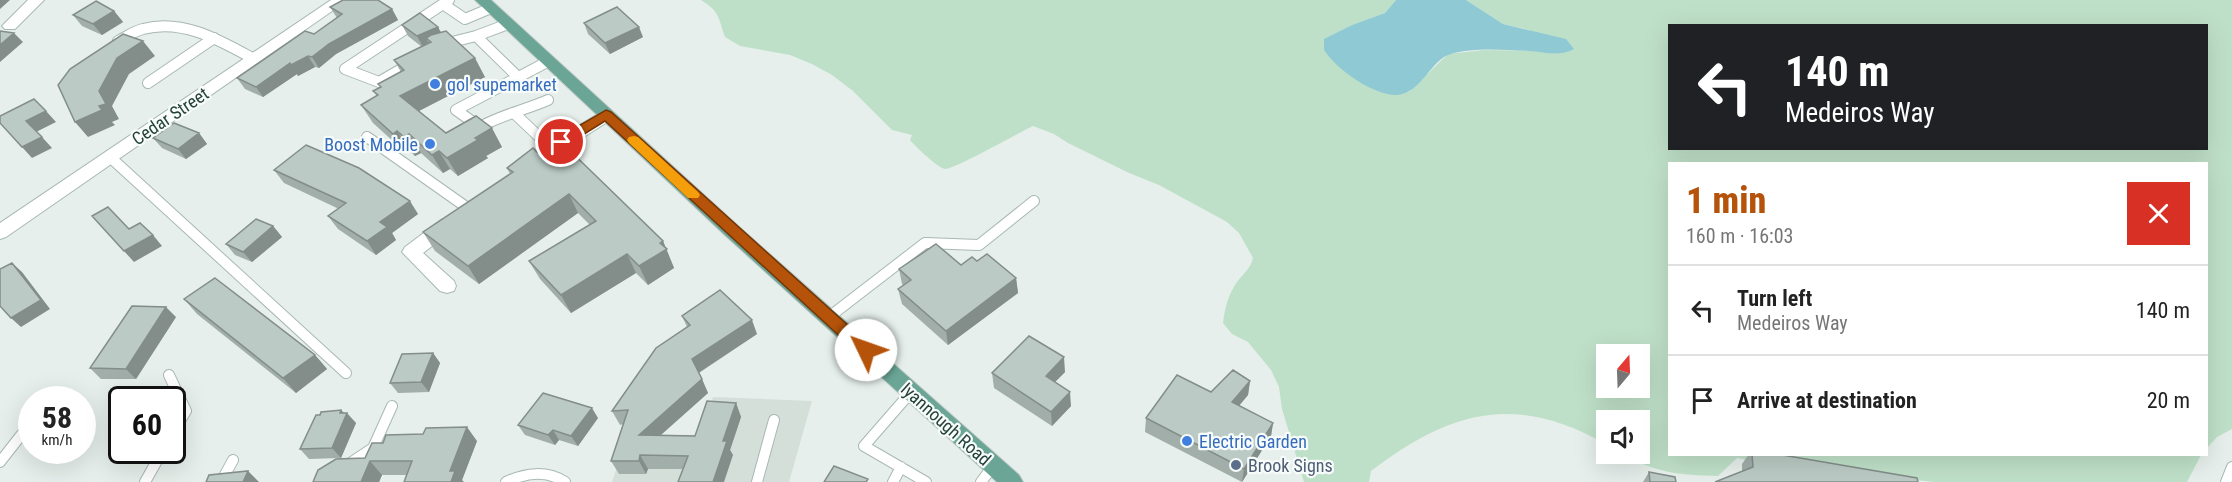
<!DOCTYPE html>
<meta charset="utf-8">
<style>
body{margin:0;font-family:"Roboto Condensed",sans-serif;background:#f6f6f6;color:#222;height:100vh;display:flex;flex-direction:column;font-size:22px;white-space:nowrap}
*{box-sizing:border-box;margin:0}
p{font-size:20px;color:#767676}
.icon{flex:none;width:33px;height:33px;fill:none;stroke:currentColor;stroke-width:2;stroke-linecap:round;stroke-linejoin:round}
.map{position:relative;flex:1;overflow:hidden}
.side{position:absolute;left:1668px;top:162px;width:540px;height:294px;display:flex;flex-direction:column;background:#fff;border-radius:0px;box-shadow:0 6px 24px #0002}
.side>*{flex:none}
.banner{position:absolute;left:1668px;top:24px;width:540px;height:126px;border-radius:0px;box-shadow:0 6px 24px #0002;background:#202124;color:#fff;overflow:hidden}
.needle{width:39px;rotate:19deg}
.controls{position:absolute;left:1596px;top:344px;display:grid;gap:12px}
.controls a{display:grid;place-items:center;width:54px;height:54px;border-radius:0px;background:#fff;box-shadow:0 6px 24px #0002;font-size:30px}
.speed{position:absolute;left:18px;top:386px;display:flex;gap:12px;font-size:30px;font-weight:700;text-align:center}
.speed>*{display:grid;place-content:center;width:78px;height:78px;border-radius:50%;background:#fff;box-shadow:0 6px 24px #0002;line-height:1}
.speed small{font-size:15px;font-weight:400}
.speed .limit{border:3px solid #111;border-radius:9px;background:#fff;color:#111}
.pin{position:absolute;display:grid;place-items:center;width:51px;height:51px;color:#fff;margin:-26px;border:3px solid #fff;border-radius:50%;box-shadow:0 2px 6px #0007}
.me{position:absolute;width:66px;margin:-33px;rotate:312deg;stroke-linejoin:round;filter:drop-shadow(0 0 4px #0008)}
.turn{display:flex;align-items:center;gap:21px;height:126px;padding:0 18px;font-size:27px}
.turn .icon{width:78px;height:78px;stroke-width:2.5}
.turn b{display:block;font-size:42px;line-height:51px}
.round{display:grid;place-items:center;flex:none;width:63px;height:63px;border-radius:0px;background:#f6f6f6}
.headline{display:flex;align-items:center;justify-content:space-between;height:102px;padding:0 18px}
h1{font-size:36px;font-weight:800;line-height:45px;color:#b45309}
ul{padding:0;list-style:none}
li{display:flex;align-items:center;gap:18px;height:90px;padding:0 18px;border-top:2px solid #e0e0e0}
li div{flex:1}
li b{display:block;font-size:22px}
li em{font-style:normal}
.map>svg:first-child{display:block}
</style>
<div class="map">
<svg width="2232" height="482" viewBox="0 0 2232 482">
<rect width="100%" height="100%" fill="#e6efeb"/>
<path fill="#d4dfda" d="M713 397 812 401 789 482H612L628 434 700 435Z"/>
<path fill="#bfe0c8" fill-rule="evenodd" d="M701 0H1396L1385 13 1352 25 1325 39 1409 92 1448 54 1484 50 1535 51 1530 30 1503 24 1466 0H2232V429L2217 437 2207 448 2206 164H1670V454L2201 455 2187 482H1934L1775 465 1737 458 1718 476C1679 475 1655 473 1621 453H1640V420H1606V444C1515 393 1451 410 1371 471L1369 482H1304L1282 409 1279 387 1271 370 1248 342 1232 334 1223 323C1225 307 1228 295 1237 282 1244 273 1250 269 1253 258L1239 233 1227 222 1159 185 1129 173 1068 143 1054 134 1033 126C1020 132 953 170 945 169 938 168 916 147 910 140L912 135 892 130 853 91 832 75 812 64 790 55 740 46 725 37C718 17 720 12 701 0ZM1670 26H2206V148H1670ZM1606 354H1640V387H1606Z"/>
<path fill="#8ec9d4" d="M1396 0H1466L1503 24 1566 39 1574 49C1559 57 1546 52 1529 51 1504 50 1475 47 1451 54 1431 59 1422 93 1397 95 1374 96 1336 69 1324 50V39L1352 25 1385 13Z"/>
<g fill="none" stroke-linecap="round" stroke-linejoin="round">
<defs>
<path id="service" d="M443 4 465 19 491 8
M508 24 476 36 519 78
M118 41C126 37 134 31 143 29 183 18 221 41 254 59
M444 44 476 36
M547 62 456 110 480 127C501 115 525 110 548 100
M410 64 379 82 345 69 449 0
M148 83 214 38
M515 114 552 149
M367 137 469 209
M110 157 346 373
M829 317 925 243 979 245 1034 201
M169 375 186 411 172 434
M911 392 864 446 926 482
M0 462 22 434
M346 466 373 448 392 406
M145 482 163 450
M221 482 233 460
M506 482C525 473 547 470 565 482
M757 482 774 420
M893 482 901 467
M981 482 993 466
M2226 482 2232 467"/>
<path id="minor" d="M28 0H44L15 29H5L2 26Z
M331 0H348L6 237 0 239V223Z
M606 109 612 111 614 115 612 119 548 160H536L534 156 536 152Z
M447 218 453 220 456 225 453 230 423 253 454 281 456 286 454 291 447 293 440 291 402 252 405 247 441 220Z"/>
<path id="primary" d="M475 0H491L738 226 1019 475 1023 482H997L726 236Z"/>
</defs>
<use href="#service" stroke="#a8b8b2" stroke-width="12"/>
<use href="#minor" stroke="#a8b8b2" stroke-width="2"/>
<use href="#primary" stroke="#c2cac8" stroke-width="2"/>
<use href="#service" stroke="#fff" stroke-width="10"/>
<use href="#minor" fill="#fff" fill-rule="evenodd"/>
<use href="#primary" fill="#6aa596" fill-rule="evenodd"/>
</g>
<path fill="#a1aea9" d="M330 7 392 9 398 20 336 54 319 68 315 67 298 76 297 74 263 97 245 89 237 78 314 34 337 18Z
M114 11 123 22 102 35 82 26 73 15Z
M584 23 643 37 610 54 588 34Z
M402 25 438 27 441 32 485 77 419 111 446 133 502 147 486 156 488 158 458 176 450 169 443 173 421 153 415 156 409 150 405 152 373 123 361 105 377 96 373 91 381 87 378 84 401 72 394 60 422 47 408 36Z
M199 133 207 144 186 159 162 148 153 138Z
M537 152 663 241 674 268 648 285 636 273 571 313 540 279 529 261 590 225 578 213 479 284 435 251 423 232 510 174 507 168Z
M274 170 418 214 392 233 396 240 376 255 338 229 328 216 339 209 284 183Z
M273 226 282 237 252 262 235 255 226 244Z
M977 261 1016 278 1018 293 948 345 902 304 898 289 903 285 902 284 899 269 961 265Z
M184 299 315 355 327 369 296 393 197 314Z
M682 316 757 334 699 373 708 393 661 435 695 436 736 403 741 417 730 450 733 455 683 469H648L646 474H619L611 461 623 424 620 425 612 411 687 327Z
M176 317 136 379H101L90 368Z
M433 353 440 363 429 392 398 393 390 383Z
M1065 372 1055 382 1071 406 1052 426 994 388 992 373Z
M1250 381 1248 395 1239 406 1273 423 1271 436 1242 482 1145 432 1146 418 1211 392Z
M341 410 356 423 341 458 309 459 300 449 320 415Z
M598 418 578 446 559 440 555 445 525 435 518 425Z
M477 441 462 480 407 475H382L379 482H313L365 458Z
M1749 454H1777L1918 482 1742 471V464Z
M1649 472 1676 482H1643Z"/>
<path fill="#838d89" d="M0 0H10L0 9Z
M392 9 398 20 336 54 319 68 312 57 329 44Z
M114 11 123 22 102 35 93 24Z
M438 27 443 38H426L429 44 423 47 417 36Z
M639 27 643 37 610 54 605 43Z
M14 33 23 42 0 62V45Z
M143 41 155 56 129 74 112 106 119 119 112 122 115 125 88 137 75 122 99 106V91L117 58Z
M308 56 315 67 298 76 297 74 263 97 256 87 290 63Z
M475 58 485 77 411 115 400 96Z
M46 111 56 122 36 132 26 121Z
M492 128 502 147 486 156 488 158 458 176 447 158 475 138Z
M397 131 409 150 405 152 393 134Z
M199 133 207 144 186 159 178 149Z
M409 134 421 153 415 156 404 137Z
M42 137 52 148 32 158 22 147Z
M439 151 450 169 443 173 432 155Z
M569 194 578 213 479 284 468 266Z
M410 201 418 214 392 233 396 240 376 255 367 241 380 222Z
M273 226 282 237 252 262 243 252Z
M153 235 162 246 134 262 124 251Z
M663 241 674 268 648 285 639 266 660 243Z
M627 254 636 273 571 313 561 295Z
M12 263 22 272 50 309 21 327 11 318Z
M1016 278 1018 293 948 345 946 331Z
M166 307 176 317 136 379 126 369Z
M752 320 757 334 698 373 692 359Z
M433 353 440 363 429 392 421 382Z
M315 355 327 369 296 393 283 378Z
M1064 357 1065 372 1047 390 1046 376Z
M702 379 708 393 646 448 639 435Z
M1250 381 1248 395 1230 416 1232 402Z
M1070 392 1071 406 1052 426 1051 412Z
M736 403 741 417 730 450 733 455 724 482H713L723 441Z
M592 408 598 418 578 446 571 436Z
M341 410 346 416 347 413 356 423 341 458 332 448Z
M1273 423 1271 436 1242 482 1244 469Z
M467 427 477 441 462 480 464 482H451L450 471Z
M553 430 559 440 555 445 548 435Z
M640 455 648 469 646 474 639 461Z
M370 461 382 475 379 482H361Z
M248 471 259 482H243Z"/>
<path fill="#bbcac4" stroke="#838d89" stroke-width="1.5" d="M343 0H378L392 9 329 44 312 57 308 56 291 65 290 63 256 87 237 78 305 31 314 34 342 14 330 7Z
M96 1 114 11 93 24 73 15Z
M617 7 639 27 605 43 584 23Z
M420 13 438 27 417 36 402 25Z
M0 31 14 33 0 45Z
M446 31 475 58 400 96 446 133 476 116 492 128 475 138 478 140 447 158 439 151 432 155 409 134 404 137 397 131 393 134 361 105 378 95 373 91 381 87 378 84 404 70 394 60 431 42 426 38 431 35Z
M123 34 143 41 117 58 99 91 106 104 99 106 102 110 75 122 58 85 70 69Z
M34 99 46 111 26 121 42 137 22 147 0 123V116Z
M174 123 199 133 178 149 153 138Z
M559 140 663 241 660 243 667 249 639 266 627 254 561 295 529 261 596 221 569 194 468 266 423 232 513 172 507 168 533 148 537 152Z
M306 145 359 168 410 201 380 222 387 227 367 241 328 216 346 203 274 170Z
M108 207 129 229 140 223 153 235 124 251 92 216Z
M256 219 273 226 243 252 226 244Z
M936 244 961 265 972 257 977 261 987 254 1016 278 946 331 898 289 911 280 899 269Z
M12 263 41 300 11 318 0 306V269Z
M215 278 315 355 283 378 184 299Z
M720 290 752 320 692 359 702 379 639 435 695 436 707 401 736 403 723 441H727L713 482H678L688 456 640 455 639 461H611L628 410 612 411 656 348 690 325 682 316Z
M132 306 166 307 126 369 90 368Z
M1029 336 1064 357 1046 376 1070 392 1051 412 992 373Z
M433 353 421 382 390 383 402 354Z
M1233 370 1250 381 1232 402 1273 423 1244 469 1146 418 1177 375 1211 392Z
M543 393 592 408 571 436 553 430 548 435 518 425Z
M341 410 340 413H347L332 448 300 449 316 415H320L321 412Z
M467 427 450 471H455L451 482H404L412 461H370L361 482H313L318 470 336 459 365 458 372 443H383L386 435 423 434 426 428Z
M1752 454H1777L1917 478 1918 482H1715L1753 467Z
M834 466 868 479 866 482H824Z
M248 471 243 482H206L209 475Z
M1649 472 1675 477 1676 482H1650Z"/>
<path fill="#b45309" stroke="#753606" stroke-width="1.5" d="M606 110 611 112 871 346 873 350 871 355H860L605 121 565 146H556L555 142 556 139Z"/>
<path fill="#f59e0b" d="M634 136 638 137 698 192 700 195 698 198H688L629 143 627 140 629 137Z"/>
<g fill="#3f7fe0" stroke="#f7fbf9" stroke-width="2">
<circle cx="435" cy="84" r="6"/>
<circle cx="430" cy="144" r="6"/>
<circle cx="1187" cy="441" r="6"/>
</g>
<circle fill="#5c6f8a" stroke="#f7fbf9" stroke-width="2" cx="1236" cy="465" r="6"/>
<g text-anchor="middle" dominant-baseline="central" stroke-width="4.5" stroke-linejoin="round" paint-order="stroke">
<g font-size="18" fill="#366cbe" stroke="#f7fbf9" text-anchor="start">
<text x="447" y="84">gol supemarket</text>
<text x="418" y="144" text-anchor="end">Boost Mobile</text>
<text x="1199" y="441">Electric Garden</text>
</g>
<g font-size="18" fill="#24423a" stroke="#f7fbf9">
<text transform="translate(170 116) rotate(-34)">Cedar Street</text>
<text transform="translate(946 424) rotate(42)">Iyannough Road</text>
</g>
<g font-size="18" fill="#4e5e75" stroke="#f7fbf9" text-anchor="start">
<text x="1248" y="465">Brook Signs</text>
</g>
</g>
</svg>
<div class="controls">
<a><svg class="needle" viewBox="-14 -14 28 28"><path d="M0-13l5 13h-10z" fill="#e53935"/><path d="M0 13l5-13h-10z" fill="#767676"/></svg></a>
<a><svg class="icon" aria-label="sound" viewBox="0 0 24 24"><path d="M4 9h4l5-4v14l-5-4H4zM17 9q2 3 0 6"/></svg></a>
</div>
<div class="speed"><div>58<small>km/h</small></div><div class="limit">60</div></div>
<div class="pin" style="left:561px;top:142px;background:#d93025"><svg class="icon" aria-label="arrive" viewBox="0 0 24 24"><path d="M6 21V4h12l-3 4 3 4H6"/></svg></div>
<svg class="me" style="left:866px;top:350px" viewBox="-20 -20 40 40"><circle r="19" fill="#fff"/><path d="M0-13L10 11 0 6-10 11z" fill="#b45309"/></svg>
<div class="banner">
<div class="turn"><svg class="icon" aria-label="left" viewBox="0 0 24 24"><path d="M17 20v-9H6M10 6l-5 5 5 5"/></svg><div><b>140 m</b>Medeiros Way</div></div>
</div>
<section class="side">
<div class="headline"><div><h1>1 min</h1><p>160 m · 16:03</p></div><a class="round" style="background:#d93025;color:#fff"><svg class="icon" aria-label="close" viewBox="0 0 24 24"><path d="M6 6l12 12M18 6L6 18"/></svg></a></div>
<ul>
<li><svg class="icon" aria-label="left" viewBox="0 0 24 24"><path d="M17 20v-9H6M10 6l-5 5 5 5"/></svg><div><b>Turn left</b><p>Medeiros Way</p></div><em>140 m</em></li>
<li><svg class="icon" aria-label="arrive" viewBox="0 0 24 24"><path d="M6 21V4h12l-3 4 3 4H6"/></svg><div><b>Arrive at destination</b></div><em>20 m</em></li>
</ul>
</section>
</div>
